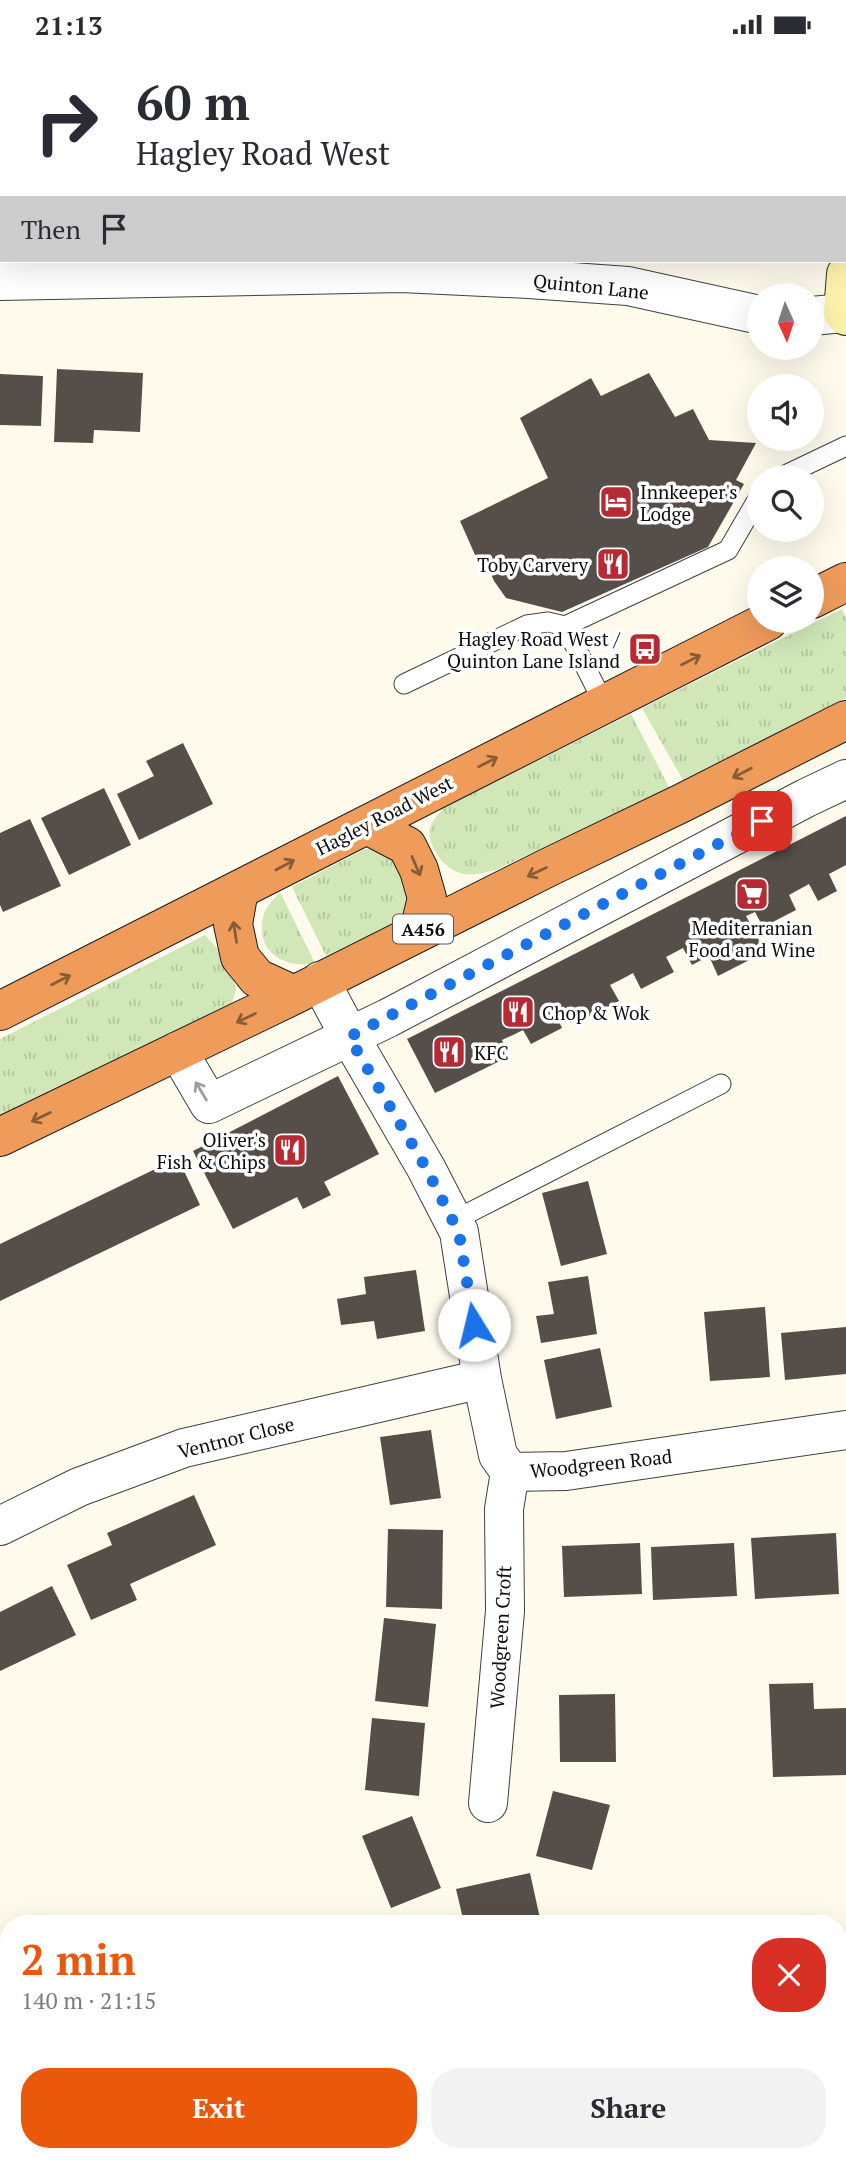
<!DOCTYPE html>
<meta charset="utf-8">
<style>
body{margin:0;font-family:"PT Serif",serif;background:#f2f2f3;color:#2b2b33;height:100vh;display:flex;flex-direction:column;font-size:26px;white-space:nowrap}
*{box-sizing:border-box;margin:0}
p{font-size:23px;color:#7c7c81}
.icon{flex:none;width:38px;height:38px;fill:none;stroke:currentColor;stroke-width:2;stroke-linecap:round;stroke-linejoin:round}
.map{position:relative;flex:1;overflow:hidden}
.sheet{position:absolute;left:0px;top:1866px;width:847px;height:247px;display:flex;flex-direction:column;background:#fff;border-radius:28px 28px 0 0;box-shadow:0 7px 28px #0002}
.sheet>*{flex:none}
.guide{position:absolute;left:0px;top:0px;width:847px;height:214px;box-shadow:0 7px 28px #0002;background:#fff;color:#2b2b33;overflow:hidden}
.needle{width:46px;rotate:177deg}
.fabs{position:absolute;left:747px;top:234px;display:grid;gap:14px}
.fabs a{display:grid;place-items:center;width:77px;height:77px;border-radius:50%;background:#fff;box-shadow:0 7px 28px #0002;font-size:35px}
.pin{position:absolute;display:grid;place-items:center;width:60px;height:60px;color:#fff;margin:-30px;border-radius:14px;box-shadow:0 4px 10px #0006}
.me{position:absolute;width:77px;margin:-38px;rotate:351deg;stroke-linejoin:round;filter:drop-shadow(0 0 5px #0008)}
.turn{display:flex;align-items:center;gap:24px;height:147px;padding:0 21px;font-size:32px}
.turn .icon{width:91px;height:91px;stroke-width:2.5}
.turn b{display:block;font-size:49px;line-height:60px}
.then{display:flex;align-items:center;height:66px;padding:0 21px;background:#0003;gap:14px;font-size:26px}
.round{display:grid;place-items:center;flex:none;width:74px;height:74px;border-radius:28px;background:#f2f2f3}
.head{display:flex;align-items:center;justify-content:space-between;height:119px;padding:0 21px}
h1{font-size:42px;font-weight:700;line-height:52px;color:#ea580c}
.primary-button{display:flex;gap:14px;margin-top:auto;padding:14px 21px}
.primary-button a{flex:1;height:80px;border-radius:28px;background:#ea580c;color:#fff;font-size:28px;font-weight:700;line-height:80px;text-align:center}
.primary-button a+a{background:#f2f2f3;color:#2b2b33}
.status{display:flex;justify-content:space-between;align-items:center;height:49px;padding:0 35px;background:#fff;direction:ltr}
.status svg{height:19px;fill:currentColor}
.map>svg:first-child{display:block}
</style>
<div class="status"><b>21:13</b><svg viewBox="0 0 49 12"><path d="M0 12V9h3v3zM5 12V6h3v6zM10 12V3h3v9zM15 12V0h3v12zM26 1h20v11H26zM47 4h2v5h-2z"/></svg></div>
<div class="map">
<svg width="846" height="2111" viewBox="0 0 846 2111">
<defs>
<pattern id="grass-tufts" width="24" height="20" patternUnits="userSpaceOnUse" patternTransform="scale(1.75)"><rect width="24" height="20" fill="#d1e7b8"/><path d="M3 7l-1-3M5 7V3M7 7l1-3M15 17l-1-3M17 17v-4M19 17l1-3" fill="none" stroke="#b2c59d"/></pattern>
</defs>
<rect width="100%" height="100%" fill="#fefbed"/>
<path fill="url(#grass-tufts)" d="M842 560 846 569V649L684 733 642 659Z
M631 665 670 740 495 821C483 824 469 828 457 823 443 818 426 794 430 779 433 770 440 763 446 757Z
M365 800H380L408 812V858L393 875 326 907 292 838Z
M280 843 315 914C283 921 253 900 264 865 267 856 274 850 280 843Z
M205 886 229 912 236 941 231 958 0 1066V990Z"/>
<path fill="#554e49" d="M57 320 143 324 140 383 94 381 93 394 54 393Z
M649 324 675 368 693 360 709 391 756 394 736 431 744 435 708 498 562 563 506 549 494 532 487 516 480 517 460 472 548 429 520 369 591 329 601 347Z
M0 325 43 327 41 377 0 376Z
M183 694 213 755 139 791 117 745 154 727 146 712Z
M104 739 131 796 69 826 41 769Z
M846 767V816L829 825 837 842 818 852 809 835 789 846 796 861 763 878 755 863 746 867 765 903 718 927 709 907 692 916 683 899 666 908 674 923 641 940 633 924 622 930 610 936 619 952 574 975 566 959 555 964 562 979 531 995 523 981 513 986 502 991 510 1007 435 1044 407 990Z
M30 770 61 837 3 863 0 856V784Z
M338 1027 379 1105 324 1133 331 1146 303 1160 297 1148 233 1180 193 1102Z
M178 1109 200 1156 0 1252V1195Z
M588 1132 607 1205 561 1217 542 1144Z
M416 1221 425 1282 377 1290 374 1272 341 1276 337 1250 366 1245 364 1228Z
M588 1227 597 1285 541 1294 536 1267 554 1265 548 1233Z
M765 1258 770 1328 710 1332 704 1263Z
M846 1278V1325L785 1331 781 1284Z
M600 1299 612 1358 556 1370 544 1311Z
M431 1381 441 1449 390 1456 380 1388Z
M194 1446 216 1496 130 1535 137 1551 91 1571 67 1516 112 1496 107 1484Z
M388 1480 443 1481 442 1560 386 1558Z
M836 1484 839 1545 755 1550 751 1489Z
M640 1494 642 1545 564 1548 562 1497Z
M734 1494 737 1547 653 1551 651 1498Z
M52 1537 76 1586 0 1622V1563Z
M384 1569 436 1575 428 1658 375 1652Z
M813 1634 814 1660 846 1659V1726L773 1728 769 1635Z
M615 1645 616 1713H560L559 1646Z
M372 1669 425 1674 419 1747 365 1741Z
M553 1742 610 1756 592 1821 536 1807Z
M412 1767 441 1839 391 1859 362 1787Z
M530 1824 541 1874H464L456 1840Z
M846 1911V2012L838 2026V1916Z
M9 1954V2080L7 2081 0 2070V1960Z
M31 2104H89L94 2111H36Z
M764 2104H822L821 2111H763Z"/>
<g fill="none" stroke-linecap="round" stroke-linejoin="round">
<defs>
<path id="lane" d="M779 429 846 397
M565 577 728 501 760 446
M404 635 527 576 548 573 565 577 604 655
M453 1172 721 1035"/>
<path id="street" d="M84 2 85 0
M0 13 2 14
M0 232 401 224 529 230 628 237 760 266
M812 267 843 264
M320 932 350 988 426 1119 459 1183 482 1330 498 1406 510 1423 566 1422 846 1381
M178 1002 209 1055 388 969 806 749 846 730
M0 1477 79 1438 184 1399 482 1330
M488 1754 505 1562 504 1460 510 1423"/>
<path id="secondary" d="M798 0 799 2
M845 126 846 134
M846 225 843 264 846 267"/>
<path id="highway" d="M812 550 846 533
M367 776 407 797 419 821 427 849 419 882
M239 841 233 875 240 908 257 929 294 946
M0 962 768 572
M0 1088 294 946 549 818 682 754 846 671"/>
</defs>
<use href="#lane" stroke="#404040" stroke-width="21"/>
<use href="#street" stroke="#404040" stroke-width="40"/>
<use href="#secondary" stroke="#2f2f2f" stroke-width="40"/>
<use href="#highway" stroke="#1e1e1e" stroke-width="40"/>
<use href="#lane" stroke="#fff" stroke-width="19"/>
<use href="#street" stroke="#fff" stroke-width="38"/>
<use href="#secondary" stroke="#fcf2ab" stroke-width="38"/>
<use href="#highway" stroke="#ef9c5b" stroke-width="38"/>
</g>
<defs><path id="oneway-shaft" d="M-6 0H5M1.5-3L5.5 0L1.5 3" fill="none" stroke-width="1.6" stroke-linecap="round" stroke-linejoin="round" transform="scale(1.75)"/></defs>
<g stroke="#895c38">
<use href="#oneway-shaft" transform="translate(691 611) rotate(-27)"/>
<use href="#oneway-shaft" transform="translate(488 713) rotate(-27)"/>
<use href="#oneway-shaft" transform="translate(742 724) rotate(153)"/>
<use href="#oneway-shaft" transform="translate(285 816) rotate(-28)"/>
<use href="#oneway-shaft" transform="translate(416 817) rotate(67)"/>
<use href="#oneway-shaft" transform="translate(537 823) rotate(154)"/>
<use href="#oneway-shaft" transform="translate(235 883) rotate(-99)"/>
<use href="#oneway-shaft" transform="translate(61 931) rotate(-27)"/>
<use href="#oneway-shaft" transform="translate(246 969) rotate(154)"/>
<use href="#oneway-shaft" transform="translate(41 1068) rotate(154)"/>
</g>
<use stroke="#9e9e9e" href="#oneway-shaft" transform="translate(201 1042) rotate(-121)"/>
<g fill="none" stroke-linecap="round" stroke-linejoin="round">
<path stroke="#1a73e8" stroke-width="12" stroke-dasharray="0 21.6" d="M474 1276 459 1184 426 1119 349 988 762 772"/>
</g>
<defs>
<symbol id="hotel-square" viewBox="-11 -11 22 22"><rect x="-9" y="-9" width="18" height="18" rx="4" fill="#b72a33" stroke="#fff"/><path d="M-6-4.5h1.5V1H6V5H4.5V3h-9V5H-6ZM-4 0a1.8 1.8 0 1 1 3.6 0ZM.5 0V-2.5h3Q6-2.5 6 0Z" fill="#fff"/></symbol>
<symbol id="restaurant-square" viewBox="-11 -11 22 22"><rect x="-9" y="-9" width="18" height="18" rx="4" fill="#b72a33" stroke="#fff"/><path d="M-5-6h1v4h1v-4h1v4h1v-4h1v5L-1.5 .5V6h-2V.5L-5-1ZM5-6V6H3V1.5H1.5Q1.5-4 5-6Z" fill="#fff"/></symbol>
<symbol id="bus-square" viewBox="-11 -11 22 22"><rect x="-9" y="-9" width="18" height="18" rx="4" fill="#b72a33" stroke="#fff"/><path d="M-5-6H5V4H4V6H2V4H-2V6H-4V4H-5ZM-3.5-4V0h7V-4ZM-3.5 1.2v1.5H-2V1.2ZM2 1.2v1.5H3.5V1.2Z" fill="#fff"/></symbol>
<symbol id="supermarket-square" viewBox="-11 -11 22 22"><rect x="-9" y="-9" width="18" height="18" rx="4" fill="#b72a33" stroke="#fff"/><path d="M-6-5.5h2.5l.6 2H6L4.5 2H-2.5L-4.4-4H-6ZM-1.5 3.2a1.3 1.3 0 1 0 .1 0ZM3 3.2a1.3 1.3 0 1 0 .1 0Z" fill="#fff"/></symbol>
</defs>
<g fill-rule="evenodd">
<use href="#hotel-square" x="597" y="434" width="38" height="38"/>
<use href="#restaurant-square" x="594" y="496" width="38" height="38"/>
<use href="#bus-square" x="626" y="581" width="38" height="38"/>
<use href="#supermarket-square" x="733" y="826" width="38" height="38"/>
<use href="#restaurant-square" x="499" y="944" width="38" height="38"/>
<use href="#restaurant-square" x="430" y="984" width="38" height="38"/>
<use href="#restaurant-square" x="271" y="1082" width="38" height="38"/>
</g>
<g text-anchor="middle" dominant-baseline="central" stroke-width="7" stroke-linejoin="round" paint-order="stroke">
<rect fill="#fff" stroke="#565656" stroke-width="2" x="393" y="865.5" width="60" height="29" rx="5"/>
<g font-size="18" font-weight="bold" fill="#0d0d0d">
<text x="423" y="880">A456</text>
</g>
<g font-size="19" fill="#0d0d0d" stroke="#fff">
<text transform="translate(591 237) rotate(6)">Quinton Lane</text>
<text transform="translate(384 766) rotate(-27)">Hagley Road West</text>
<text transform="translate(236 1388) rotate(-14)">Ventnor Close</text>
<text transform="translate(601 1414) rotate(-6)">Woodgreen Road</text>
<text transform="translate(500 1588) rotate(-87)">Woodgreen Croft</text>
</g>
<g font-size="19" fill="#0d0d0d" stroke="#fff" text-anchor="start">
<text x="640" y="442">Innkeeper's<tspan x="640" dy="22">Lodge</tspan></text>
<text x="588" y="515" text-anchor="end">Toby Carvery</text>
<text x="620" y="589" text-anchor="end">Hagley Road West /<tspan x="620" dy="22">Quinton Lane Island</tspan></text>
<text x="752" y="878" text-anchor="middle">Mediterranian<tspan x="752" dy="22">Food and Wine</tspan></text>
<text x="542" y="963">Chop &amp; Wok</text>
<text x="474" y="1003">KFC</text>
<text x="266" y="1090" text-anchor="end">Oliver's<tspan x="266" dy="22">Fish &amp; Chips</tspan></text>
</g>
</g>
</svg>
<div class="fabs">
<a><svg class="needle" viewBox="-14 -14 28 28"><path d="M0-13l5 13h-10z" fill="#e53935"/><path d="M0 13l5-13h-10z" fill="#7c7c81"/></svg></a>
<a><svg class="icon" aria-label="sound" viewBox="0 0 24 24"><path d="M4 9h4l5-4v14l-5-4H4zM17 9q2 3 0 6"/></svg></a>
<a><svg class="icon" aria-label="search" viewBox="0 0 24 24"><circle cx="10" cy="10" r="6"/><path d="M15 15l6 6"/></svg></a>
<a><svg class="icon" aria-label="layers" viewBox="0 0 24 24"><path d="M12 4l9 5-9 5-9-5zM3 14l9 5 9-5"/></svg></a>
</div>
<div class="pin" style="left:762px;top:772px;background:#d93025"><svg class="icon" aria-label="arrive" viewBox="0 0 24 24"><path d="M6 21V4h12l-3 4 3 4H6"/></svg></div>
<svg class="me" style="left:474px;top:1276px" viewBox="-20 -20 40 40"><circle r="19" fill="#fff"/><path d="M0-13L10 11 0 6-10 11z" fill="#1a73e8"/></svg>
<div class="guide">
<div class="turn"><svg class="icon" aria-label="right" viewBox="0 0 24 24"><path d="M7 20v-9h11M14 6l5 5-5 5"/></svg><div><b>60 m</b>Hagley Road West</div></div>
<div class="then">Then<svg class="icon" aria-label="arrive" viewBox="0 0 24 24"><path d="M6 21V4h12l-3 4 3 4H6"/></svg></div>
</div>
<section class="sheet">
<div class="head"><div><h1>2 min</h1><p>140 m · 21:15</p></div><a class="round" style="background:#d93025;color:#fff"><svg class="icon" aria-label="close" viewBox="0 0 24 24"><path d="M6 6l12 12M18 6L6 18"/></svg></a></div>
<div class="primary-button"><a>Exit</a><a>Share</a></div>
</section>
</div>
